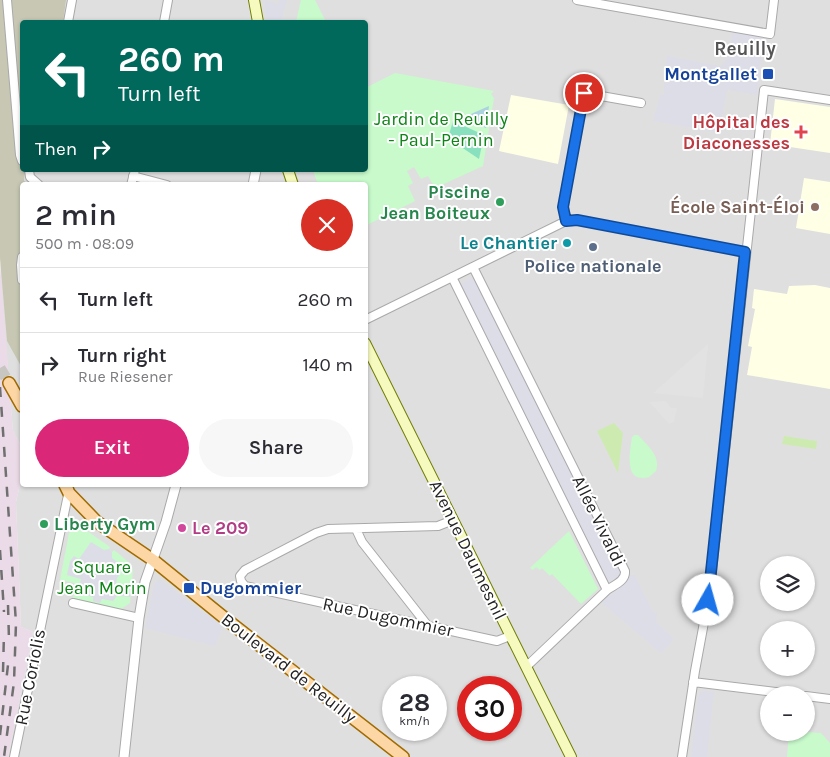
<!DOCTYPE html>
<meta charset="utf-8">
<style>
body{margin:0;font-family:Karla,sans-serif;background:#f7f7f7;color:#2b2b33;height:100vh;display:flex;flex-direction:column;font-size:19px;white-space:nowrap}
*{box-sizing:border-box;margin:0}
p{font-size:16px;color:#7c7c81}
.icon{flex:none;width:28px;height:28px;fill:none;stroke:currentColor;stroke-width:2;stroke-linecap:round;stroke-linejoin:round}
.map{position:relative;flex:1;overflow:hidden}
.side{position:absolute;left:20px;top:182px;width:348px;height:305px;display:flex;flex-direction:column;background:#fff;border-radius:5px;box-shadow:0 1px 4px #0004}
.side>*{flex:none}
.hud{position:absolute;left:20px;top:20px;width:348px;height:152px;border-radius:5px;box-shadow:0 1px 4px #0004;background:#00695c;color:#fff;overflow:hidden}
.buttons{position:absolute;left:760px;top:556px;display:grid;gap:10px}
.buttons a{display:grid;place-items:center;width:55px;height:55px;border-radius:50%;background:#fff;box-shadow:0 1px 4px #0004;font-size:25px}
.speed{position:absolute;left:382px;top:676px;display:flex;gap:10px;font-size:25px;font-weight:700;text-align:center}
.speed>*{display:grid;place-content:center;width:65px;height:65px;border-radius:50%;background:#fff;box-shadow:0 1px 4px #0004;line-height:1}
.speed small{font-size:12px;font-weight:400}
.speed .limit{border:8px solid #d22;background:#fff;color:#111}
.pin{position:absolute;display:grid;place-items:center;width:42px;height:42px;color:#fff;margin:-21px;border:2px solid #fff;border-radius:50%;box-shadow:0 1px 5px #0007}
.me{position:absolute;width:55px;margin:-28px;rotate:7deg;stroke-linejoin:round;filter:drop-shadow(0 0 4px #0008)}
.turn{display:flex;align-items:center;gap:18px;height:105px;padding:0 15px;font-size:22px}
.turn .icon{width:65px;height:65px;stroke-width:2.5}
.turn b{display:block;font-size:35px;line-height:42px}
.then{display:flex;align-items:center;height:48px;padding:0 15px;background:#0003;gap:10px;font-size:19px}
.round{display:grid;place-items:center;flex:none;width:52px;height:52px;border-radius:26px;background:#f7f7f7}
.head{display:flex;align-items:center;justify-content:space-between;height:85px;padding:0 15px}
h1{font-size:30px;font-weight:600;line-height:38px}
.action{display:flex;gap:10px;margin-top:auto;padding:10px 15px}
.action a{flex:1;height:58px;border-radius:30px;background:#db2777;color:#fff;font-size:20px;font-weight:600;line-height:58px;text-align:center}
.action a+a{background:#f7f7f7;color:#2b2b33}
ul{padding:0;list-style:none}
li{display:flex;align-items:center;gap:15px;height:65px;padding:0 15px;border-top:1px solid #e1e1e2}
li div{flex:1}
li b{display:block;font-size:19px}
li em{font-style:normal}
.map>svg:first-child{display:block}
</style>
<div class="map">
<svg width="830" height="757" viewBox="0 0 830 757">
<rect width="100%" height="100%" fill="#f2efe9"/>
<path fill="#e0dfdf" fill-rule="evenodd" d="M0 0H830V757H8L33 632 21 627 16 502 22 476V485H365V185H22V448L13 431 1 287ZM22 22H365V170H22ZM769 565H806V602H769ZM769 630H806V668H769ZM394 688H436V730H394ZM469 688H511V730H469ZM769 695H806V732H769Z"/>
<path fill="#ebdbe8" d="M0 264 13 431 22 448V476L16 502 21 627 33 632 8 757H0Z"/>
<path fill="#ffffe5" d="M511 95 569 105 558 164 499 151Z
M775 99 830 107V153L770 144Z
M804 178 830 182V234L796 228Z
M815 285 830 288V389L747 375 752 347 748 346 755 309 752 308 754 289 787 294 789 286Z"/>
<path fill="#c7c7b4" d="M0 0H66L63 22H22V170H25L24 181 30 185H22V368L7 341 0 258Z"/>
<path fill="#cdebb0" d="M614 423 623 433 618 473 597 431Z
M784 436 817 441 816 449 782 444Z"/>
<path fill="#c8facc" d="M301 0H315L326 22H296Z
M395 73 494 91 491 94 494 98 483 166 435 188 428 176 421 179 414 167 407 171 413 183 408 186 415 201 365 226V185H318L313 170H365V88Z
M635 435H638C648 446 661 456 656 471L649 477C623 484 630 452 632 437Z
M78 527 83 528 110 547 109 549 112 552 114 550 131 564 133 570 130 603 121 609 73 598 76 585 74 583 60 580 69 533Z
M569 531 598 589 581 604 552 574 550 576 542 568 540 570 536 567 533 570 530 568Z
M806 732 821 733 830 743V757H787L789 733Z"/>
<path fill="#88e0be" d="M453 121 484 135 479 159 448 138Z"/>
<path fill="#e2e2e2" d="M708 344 703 398 653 393Z
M666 401 671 408H677L674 422 669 424 649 402Z"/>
<path fill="#dddde8" d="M264 0 278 4 279 0H287L281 22H267Z
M733 31 760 36 763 39 757 95 727 90 719 133 704 130 702 131V130L697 129V130H693V128L653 121 660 95H664V83L668 71 665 70 667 56 720 66 727 60Z
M475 277 622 572 621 576 611 581H606L459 285Z
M91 542 104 550 109 549 112 552V558L125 568 117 578 116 586 121 591 131 593 130 597 120 596H117L113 601 102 599 100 603 93 601V597L78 593V592L75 591 76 587H79L81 579 67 575 70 561 74 556 79 559Z
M634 574 653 612 657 613 656 622 674 639 661 653 601 602 625 583 629 577Z
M158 580H161L204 614H207L223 626 215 646 152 630 145 627 154 584Z
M704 691 714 692 707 757H691L698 697 699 694Z"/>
<path fill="#aad3df" d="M489 106 486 128 462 118Z"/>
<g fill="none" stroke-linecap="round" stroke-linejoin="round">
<path stroke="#c8c6c1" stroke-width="11" stroke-dasharray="11 5.5" stroke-linecap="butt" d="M0 368 9 383"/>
<defs>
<path id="minor" d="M7 0 20 155 22 161
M577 0 770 34 774 0
M68 22 72 0
M164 22 168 0
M29 170 30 177 39 185
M133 176 167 185
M131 185 135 170
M566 221 563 207 584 93 641 103
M22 257 21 265 22 280
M452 277 607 590C614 585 626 581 625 571L473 267
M365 320 566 221 577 220 745 252
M453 520 438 526 328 529 316 533 245 570 240 576 241 581 245 586 497 641 510 636
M356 529 362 542 428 626
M73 603 139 618
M527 666 607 590
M693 682 800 695
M806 696 830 699
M14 757 69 490
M682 757 695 671 710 590 764 90 830 100"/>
<path id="tertiary" d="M253 185 256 170
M124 757 139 618 145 582 166 522 176 485"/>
<path id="secondary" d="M254 0 258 22
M288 170 293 185
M365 343 571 757"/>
<path id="primary" d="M9 383 22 406
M65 485 69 493 97 522 153 560 227 620 403 757"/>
</defs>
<use href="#minor" stroke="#a9a9a9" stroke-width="10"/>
<use href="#tertiary" stroke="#a9a9a9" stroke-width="11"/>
<use href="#secondary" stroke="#707d05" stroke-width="12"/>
<use href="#primary" stroke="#a06b00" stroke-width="14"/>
<use href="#minor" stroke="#fff" stroke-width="8"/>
<use href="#tertiary" stroke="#fff" stroke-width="9"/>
<use href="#secondary" stroke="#f7fabf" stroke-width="10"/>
<use href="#primary" stroke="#fcd6a4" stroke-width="11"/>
<path stroke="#707070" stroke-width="2.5" stroke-dasharray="10 10" stroke-linecap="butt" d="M0 387 16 623 14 682 4 757
M0 550 4 612
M8 605 9 640
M3 672 4 632
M0 735 8 665"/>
</g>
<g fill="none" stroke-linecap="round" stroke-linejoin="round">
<defs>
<path id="route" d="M584 93 563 207 566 221 577 220 745 252 708 600"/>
</defs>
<use href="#route" stroke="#114b97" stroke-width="12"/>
<use href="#route" stroke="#1a73e8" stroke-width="9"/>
</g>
<g fill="#1a4fb4" stroke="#fff" stroke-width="2">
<rect x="762" y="68" width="12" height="12" rx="2.5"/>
<rect x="183" y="582" width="12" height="12" rx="2.5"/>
</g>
<path fill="#e0444e" stroke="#fff" stroke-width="2" d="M798.5 124.5h5v5h5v5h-5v5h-5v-5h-5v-5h5z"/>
<g fill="#2e9e5b" stroke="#fff" stroke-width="2">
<circle cx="500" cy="202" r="5"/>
<circle cx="44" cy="524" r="5"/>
</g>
<circle fill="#8d6e63" stroke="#fff" stroke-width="2" cx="815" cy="207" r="5"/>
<circle fill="#0f9aa8" stroke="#fff" stroke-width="2" cx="567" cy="243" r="5"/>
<circle fill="#5c6f8a" stroke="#fff" stroke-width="2" cx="593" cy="247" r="5"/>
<circle fill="#d1479c" stroke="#fff" stroke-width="2" cx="182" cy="528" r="5"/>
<g text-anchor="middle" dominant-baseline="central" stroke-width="4" stroke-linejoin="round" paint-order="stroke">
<g font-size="18" font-weight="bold" fill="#164399" stroke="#fff" text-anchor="end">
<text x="757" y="74">Montgallet</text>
<text x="200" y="588" text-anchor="start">Dugommier</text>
</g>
<g font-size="18" fill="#0c8416" stroke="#fff">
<text x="441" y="119">Jardin de Reuilly<tspan x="441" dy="21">- Paul-Pernin</tspan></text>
<text x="102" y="567">Square<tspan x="102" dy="21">Jean Morin</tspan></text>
</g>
<g font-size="18" font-weight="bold" fill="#be3a42" stroke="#fff" text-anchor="end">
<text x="790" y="122">Hôpital des<tspan x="790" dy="21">Diaconesses</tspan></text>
</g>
<g font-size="18" font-weight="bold" fill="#27864d" stroke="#fff" text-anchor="end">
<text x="490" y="192">Piscine<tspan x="490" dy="21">Jean Boiteux</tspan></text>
<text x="54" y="524" text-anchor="start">Liberty Gym</text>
</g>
<g font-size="18" font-weight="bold" fill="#785e54" stroke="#fff" text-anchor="end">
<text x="805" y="207">École Saint-Éloi</text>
</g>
<g font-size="18" font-weight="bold" fill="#0d838f" stroke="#fff" text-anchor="end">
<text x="557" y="243">Le Chantier</text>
</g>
<g font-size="18" font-weight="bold" fill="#4e5e75" stroke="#fff">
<text x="593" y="266">Police nationale</text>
</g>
<g font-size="18" fill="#222" stroke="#fff">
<text transform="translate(599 521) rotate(64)">Allée Vivaldi</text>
<text transform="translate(468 550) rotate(64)">Avenue Daumesnil</text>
<text transform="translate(388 617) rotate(12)">Rue Dugommier</text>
<text transform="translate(289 668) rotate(38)">Boulevard de Reuilly</text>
<text transform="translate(30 677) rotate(-79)">Rue Coriolis</text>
</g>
<g font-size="18" font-weight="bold" fill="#b23c85" stroke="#fff" text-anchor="start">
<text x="192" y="528">Le 209</text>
</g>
<g font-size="19" font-weight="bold" fill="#555" stroke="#fff">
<text x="745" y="49">Reuilly</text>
</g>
</g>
</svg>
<div class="buttons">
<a><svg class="icon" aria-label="layers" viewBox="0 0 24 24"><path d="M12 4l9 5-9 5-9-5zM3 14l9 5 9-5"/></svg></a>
<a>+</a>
<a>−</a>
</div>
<div class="speed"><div>28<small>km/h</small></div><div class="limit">30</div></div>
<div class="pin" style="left:584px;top:93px;background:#d93025"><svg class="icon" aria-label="arrive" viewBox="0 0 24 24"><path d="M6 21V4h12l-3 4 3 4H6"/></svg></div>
<svg class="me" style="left:708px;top:600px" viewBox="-20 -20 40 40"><circle r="19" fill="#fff"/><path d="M0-13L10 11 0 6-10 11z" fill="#1a73e8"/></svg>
<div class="hud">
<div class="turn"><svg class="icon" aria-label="left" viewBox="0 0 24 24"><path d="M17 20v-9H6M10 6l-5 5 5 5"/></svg><div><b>260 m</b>Turn left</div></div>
<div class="then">Then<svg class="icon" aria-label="right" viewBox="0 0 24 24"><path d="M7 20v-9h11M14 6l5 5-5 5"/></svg></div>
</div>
<section class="side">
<div class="head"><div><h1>2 min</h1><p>500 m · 08:09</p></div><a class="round" style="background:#d93025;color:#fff"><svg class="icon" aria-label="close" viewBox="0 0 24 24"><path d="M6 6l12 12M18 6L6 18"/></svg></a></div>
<ul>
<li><svg class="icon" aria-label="left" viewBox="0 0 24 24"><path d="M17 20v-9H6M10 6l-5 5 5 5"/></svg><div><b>Turn left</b></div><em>260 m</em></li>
<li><svg class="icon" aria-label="right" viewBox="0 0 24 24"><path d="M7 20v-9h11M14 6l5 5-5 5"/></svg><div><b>Turn right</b><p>Rue Riesener</p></div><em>140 m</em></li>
</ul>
<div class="action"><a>Exit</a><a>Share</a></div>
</section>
</div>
